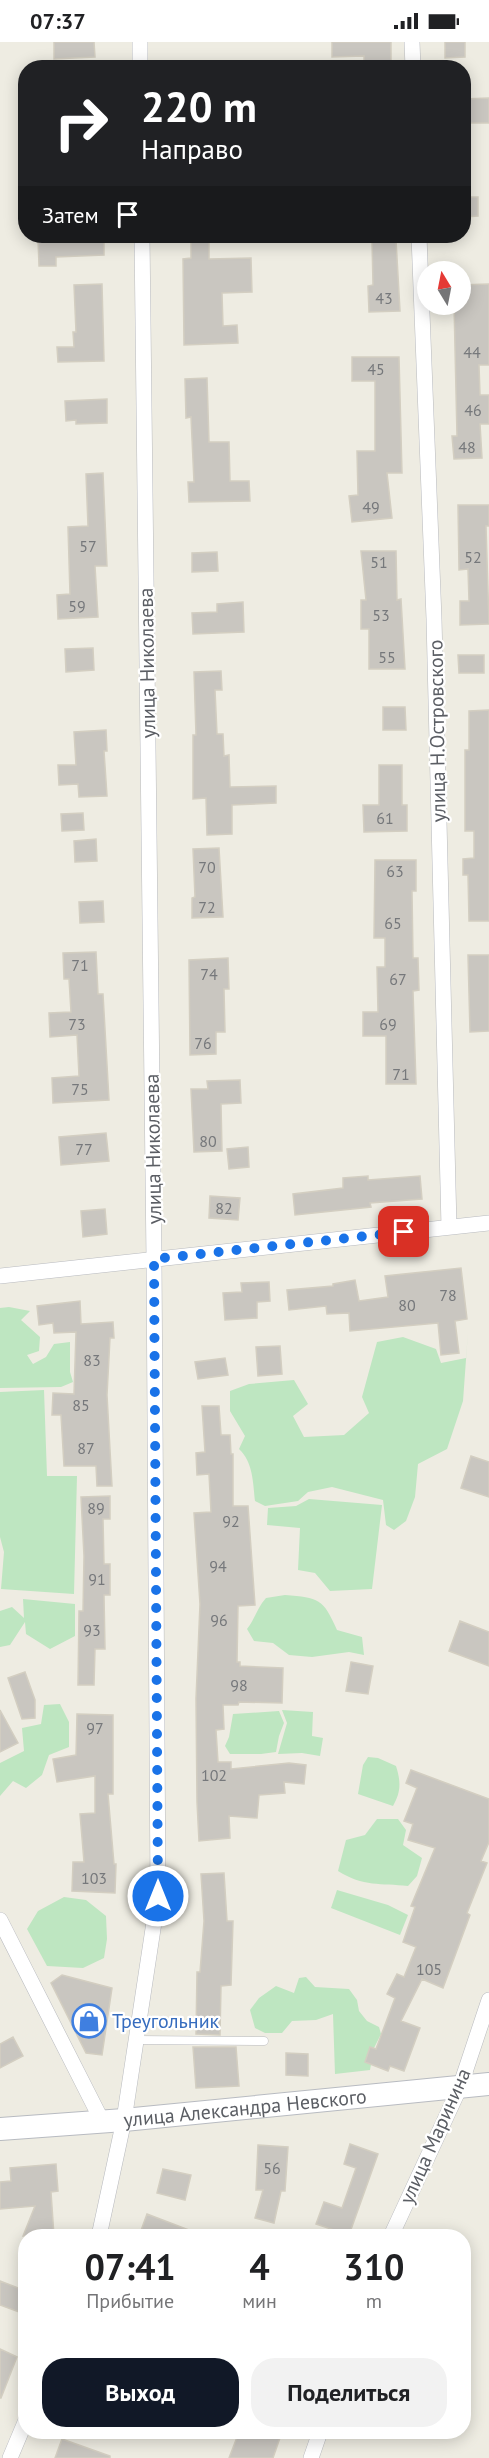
<!DOCTYPE html>
<html lang="ru">
<meta charset="utf-8">
<style>
body{margin:0;font-family:"PT Sans",sans-serif;background:#f2f2f2;color:#202124;height:100vh;display:flex;flex-direction:column;font-size:22px;white-space:nowrap}
*{box-sizing:border-box;margin:0}
p{font-size:20px;color:#757577}
.icon{flex:none;width:33px;height:33px;fill:none;stroke:currentColor;stroke-width:2;stroke-linecap:round;stroke-linejoin:round}
.map{position:relative;flex:1;overflow:hidden}
.details{position:absolute;left:18px;top:2187px;width:453px;height:210px;display:flex;flex-direction:column;background:#fff;border-radius:24px;box-shadow:0 3px 15px #0003}
.details>*{flex:none}
.hud{position:absolute;left:18px;top:18px;width:453px;height:183px;border-radius:24px;box-shadow:0 3px 15px #0003;background:#202124;color:#fff;overflow:hidden}
.needle{width:39px;rotate:350deg}
.controls{position:absolute;left:417px;top:219px;display:grid;gap:12px}
.controls a{display:grid;place-items:center;width:54px;height:54px;border-radius:50%;background:#fff;box-shadow:0 3px 15px #0003;font-size:30px}
.pin{position:absolute;display:grid;place-items:center;width:51px;height:51px;color:#fff;margin:-26px;border-radius:12px;box-shadow:0 3px 9px #0006}
.me{position:absolute;width:66px;margin:-33px;rotate:0deg;stroke-linejoin:round;filter:drop-shadow(0 0 4px #0008)}
.turn{display:flex;align-items:center;gap:21px;height:126px;padding:0 24px;font-size:27px}
.turn .icon{width:78px;height:78px;stroke-width:2.5}
.turn b{display:block;font-size:42px;line-height:51px}
.then{display:flex;align-items:center;height:57px;padding:0 24px;background:#0003;gap:12px;font-size:22px}
.eta{display:flex;justify-content:space-evenly;align-items:center;height:102px;text-align:center}
.eta b{font-size:36px;font-weight:700;line-height:42px}
.cta{display:flex;gap:12px;margin-top:auto;padding:12px 24px}
.cta a{flex:1;height:69px;border-radius:24px;background:#111827;color:#fff;font-size:24px;font-weight:700;line-height:69px;text-align:center}
.cta a+a{background:#f2f2f2;color:#202124}
.status{display:flex;justify-content:space-between;align-items:center;height:42px;padding:0 30px;background:#fff;direction:ltr}
.status svg{height:16px;fill:currentColor}
.map>svg:first-child{display:block}
</style>
<div class="status"><b>07:37</b><svg viewBox="0 0 49 12"><path d="M0 12V9h3v3zM5 12V6h3v6zM10 12V3h3v9zM15 12V0h3v12zM26 1h20v11H26zM47 4h2v5h-2z"/></svg></div>
<div class="map">
<svg width="489" height="2416" viewBox="0 0 489 2416">
<rect width="100%" height="100%" fill="#eeece2"/>
<path fill="#bee6c1" d="M9 1265 30 1269 21 1278 40 1295 39 1309 27 1313 33 1322 46 1315 54 1302 70 1300V1330L73 1340 61 1345 0 1346V1266Z
M468 1290 463 1359 447 1407 418 1422 415 1455 406 1479 394 1488 386 1483 383 1458 332 1445 308 1450 298 1459 265 1464 255 1459C253 1440 253 1420 239 1407L245 1394 230 1369V1349L249 1342 294 1338 308 1362 293 1374 304 1395 344 1393 369 1371 362 1355 377 1300 403 1295 436 1307 441 1321 466 1316Z
M44 1348 47 1434H77L74 1552 1 1547 4 1510 0 1495V1350Z
M309 1457 382 1463 372 1547 330 1549 315 1531 298 1528 300 1486 267 1483 268 1466 296 1464Z
M285 1553C319 1556 323 1556 337 1588L362 1595 364 1613 349 1610 312 1615 289 1613 273 1601 254 1599 247 1587C255 1577 257 1566 266 1556Z
M23 1557 75 1562V1594L50 1607 26 1592 25 1580 10 1603 0 1605V1569L12 1565 24 1576Z
M60 1662 69 1680V1705L49 1713 42 1733 26 1746 13 1739 0 1754V1721L24 1709 22 1686 41 1682 44 1663Z
M282 1668 313 1670 312 1694 323 1696 320 1714 302 1711 278 1712 287 1681Z
M279 1669 284 1681 279 1694 276 1710 261 1712H230L225 1704 229 1695 233 1672Z
M368 1715 378 1716 396 1724C401 1740 401 1750 393 1764L358 1752 363 1723Z
M377 1777H398L406 1788 403 1803 422 1816 417 1834 408 1844C381 1841 363 1845 338 1829L346 1798 365 1793Z
M337 1848 388 1863 408 1873 400 1893 331 1866Z
M64 1855 86 1858 106 1874 107 1897 104 1916 83 1926 47 1924 27 1887 38 1869Z
M306 1935 315 1945 349 1947 357 1958 359 1969 367 1979 379 1985 381 1992 374 2006 370 2028 335 2032 333 1972 316 1978 292 1979 282 1991H265L255 1986 250 1968 259 1956 276 1944 294 1951 299 1936Z"/>
<path fill="#c9c6c0" stroke="#d3cec1" stroke-width="1.5" d="M54 0H94L95 15 54 17Z
M332 0H391V26H364V14L332 15Z
M445 0H465V15L445 16Z
M489 56V81H464V57Z
M464 155H478V174L464 175Z
M64 194H104V213L56 215V224H39L38 197 64 196Z
M191 194H209V217L251 216 252 250 222 251 223 284 237 283 238 301 184 303 183 217 191 216Z
M396 198 400 269 369 270 368 244 373 243 372 199Z
M102 242 104 319 58 320 57 305H74L73 290H76L74 243Z
M489 242V323H479L480 353H489V382H480L482 416 454 417 452 394H457L454 262H460V243Z
M352 315H399L402 431H387L392 476 352 480 349 454 358 453 357 409H375V339H352Z
M207 336 209 400H229L230 439H249L250 459 189 460 188 440H194L191 375 186 376 185 337Z
M107 357V381L76 382V378L66 379 65 359Z
M103 431 107 524H95L98 575 58 577 57 553 70 552 68 485 88 484 86 432Z
M458 463H489V484H486L489 582 460 583V559H469L468 527 459 528Z
M361 509H396L397 558 401 557 405 627H369V587H361V558H366Z
M217 510 218 529 192 530V511Z
M243 560 244 590 193 592 192 571 217 570V562Z
M93 606 94 628 66 630 65 607Z
M458 613H484V631H459Z
M221 629 222 648H215L217 692H223L224 714 229 713 230 745 276 744V761L232 763V792L207 793 206 756 193 757V693H196L194 630Z
M383 665H405L406 688H383Z
M489 668V879H469L468 833H463V817L474 816V789H465V708H469V669Z
M106 688 107 709H104L107 754 79 755 78 742 59 743 58 723H76L74 690Z
M379 723H402V763H407V789L364 790 363 763H379Z
M83 771 84 788 62 789 61 772Z
M96 797 97 819 75 820 74 799Z
M219 806 223 875 192 876V856L195 855 193 807Z
M375 818H416V849H412L413 916H418L419 948 413 949 416 1042H386V994H363V970H378L377 925H385V896H374Z
M103 859 104 880 80 881 79 860Z
M96 910 98 952H103L109 1058 53 1061 52 1036 79 1034 77 993 50 995 49 971 71 970 69 937H64L63 911Z
M468 913H489V989L470 990Z
M228 916 229 947H224L225 990H216V1012L190 1013 189 918Z
M240 1038 241 1061 221 1062 222 1109 194 1110 191 1047H208L207 1039Z
M106 1091 109 1119 61 1123 59 1095Z
M248 1105 249 1125 229 1127 227 1107Z
M368 1134V1138L420 1134 422 1157 370 1161 371 1165 295 1173 293 1152 343 1146V1136Z
M210 1154 240 1156 238 1178 209 1176Z
M105 1167 107 1192 83 1195 81 1169Z
M461 1226 467 1277 455 1279 459 1311 441 1313 438 1281 350 1289 349 1271 327 1272 326 1264 289 1268 287 1248 333 1244V1242L355 1238 359 1259 388 1255 385 1234Z
M269 1240 270 1259 257 1260V1276L225 1278 223 1251 242 1250 241 1241Z
M80 1259 81 1282 113 1280 114 1296H110L107 1353 112 1444H97L96 1424H64L61 1373H52L53 1351 74 1352 76 1290 54 1291 53 1281 39 1283 37 1264Z
M280 1304 282 1332 258 1334 256 1305Z
M225 1316 228 1333 198 1337 195 1320Z
M202 1364H219L221 1393H230L231 1412H233V1464H248L255 1563 238 1564 237 1620H240V1624L283 1626 282 1661 239 1660 238 1663H223L224 1687 216 1688 218 1720H231V1727L289 1721 306 1723 304 1742 284 1740 285 1751 259 1753 257 1776 229 1774 230 1796 199 1799 197 1760 196 1657 200 1562 194 1471 211 1470 209 1432 197 1433 196 1411 205 1410Z
M471 1414 489 1420V1455L461 1446Z
M110 1454V1477H103L104 1522H110V1553H104L105 1607H95L94 1643H78L79 1569H83L84 1514 81 1455Z
M460 1579 489 1590V1624L449 1609Z
M351 1620 373 1624 368 1652 346 1649Z
M25 1630 35 1658V1676L22 1677 8 1636Z
M0 1668 18 1701 0 1710Z
M77 1672 113 1673V1752H108L114 1822H116L115 1851 72 1849 73 1820H84L80 1772 95 1771V1734L57 1740 53 1717 76 1713Z
M411 1728 489 1757V1800L481 1819 487 1821 467 1871 470 1873 443 1946 422 1937 401 1979 420 1986 404 2029 390 2024 388 2029 365 2020 370 2005 376 2007 395 1956 387 1952 397 1932 404 1935 416 1905 403 1900 415 1865 411 1864 435 1806 408 1798 413 1782 404 1779 417 1746 406 1741Z
M224 1831 227 1879H233L231 1943 221 1944 220 1993 196 1992 197 1930H200L204 1879 201 1832Z
M62 1933 112 1946 102 2013 86 2011 51 1941Z
M13 1995 23 2014 0 2026V2002Z
M193 2005H236L239 2044 196 2046Z
M286 2011 308 2012V2034L286 2033Z
M350 2102 378 2112 349 2193 316 2182 324 2160 342 2166 356 2126 344 2122Z
M258 2103 288 2105 285 2149H281L274 2181 255 2176 263 2148H256Z
M56 2122 58 2149 51 2150 54 2194H23L35 2164 0 2167V2140L11 2139 10 2126Z
M163 2127 191 2133 185 2158 157 2151Z
M147 2172 202 2193V2194H139Z
M0 2239 26 2249V2263L22 2271 0 2263Z
M0 2307 17 2315 1 2356H0Z
M239 2390H282L273 2416H229Z
M62 2397 110 2414V2416H55Z"/>
<g fill="none" stroke-linecap="round" stroke-linejoin="round">
<defs>
<path id="service" d="M136 1998 264 1999"/>
<path id="minor" d="M140 0V26
M412 0 413 26
M419 194 434 577 449 1185
M0 1234 489 1181
M0 1878 102 2079
M99 2194 124 2078 158 1854 154 1217 142 194
M391 2194 460 2045 489 1958
M10 2416 26 2378
M311 2416 320 2390"/>
<g id="secondary">
<path id="s1" d="M0 2087 124 2078 489 2042"/>
</g>
</defs>
<use href="#service" stroke="#b8babf" stroke-width="9"/>
<use href="#minor" stroke="#b8babf" stroke-width="16"/>
<use href="#secondary" stroke="#b8bbc1" stroke-width="24"/>
<use href="#service" stroke="#fff" stroke-width="8"/>
<use href="#minor" stroke="#fff" stroke-width="15"/>
<use href="#secondary" stroke="#fff" stroke-width="22"/>
</g>
<g fill="none" stroke-linecap="round" stroke-linejoin="round">
<path stroke="#1a73e8" stroke-width="10" stroke-dasharray="0 18" d="M158 1854 154 1217 404 1190"/>
</g>
<defs>
<symbol id="shop-ring" viewBox="-11 -11 22 22"><circle r="9.5" fill="#fff" stroke="#3f7fe0" stroke-width="1.5"/><path d="M-5-2.5h2.3a2.7 3.5 0 0 1 5.4 0H5L5.5 6h-11ZM-1.5-2.5h3a1.5 2.3 0 0 0-3 0Z" fill="#3f7fe0"/></symbol>
</defs>
<g fill-rule="evenodd">
<use href="#shop-ring" x="70" y="1960" width="38" height="38"/>
</g>
<g text-anchor="middle" dominant-baseline="central" stroke-width="4.5" stroke-linejoin="round" paint-order="stroke">
<g font-size="16" fill="#76787b">
<text x="384" y="256">43</text>
<text x="472" y="310">44</text>
<text x="376" y="327">45</text>
<text x="473" y="368">46</text>
<text x="467" y="405">48</text>
<text x="371" y="465">49</text>
<text x="88" y="504">57</text>
<text x="473" y="515">52</text>
<text x="379" y="520">51</text>
<text x="77" y="564">59</text>
<text x="381" y="573">53</text>
<text x="387" y="615">55</text>
<text x="385" y="776">61</text>
<text x="207" y="825">70</text>
<text x="395" y="829">63</text>
<text x="207" y="865">72</text>
<text x="393" y="881">65</text>
<text x="80" y="923">71</text>
<text x="209" y="932">74</text>
<text x="398" y="937">67</text>
<text x="77" y="982">73</text>
<text x="388" y="982">69</text>
<text x="203" y="1001">76</text>
<text x="401" y="1032">71</text>
<text x="80" y="1047">75</text>
<text x="208" y="1099">80</text>
<text x="84" y="1107">77</text>
<text x="224" y="1166">82</text>
<text x="448" y="1253">78</text>
<text x="407" y="1263">80</text>
<text x="92" y="1318">83</text>
<text x="81" y="1363">85</text>
<text x="86" y="1406">87</text>
<text x="96" y="1466">89</text>
<text x="231" y="1479">92</text>
<text x="218" y="1524">94</text>
<text x="97" y="1537">91</text>
<text x="219" y="1578">96</text>
<text x="92" y="1588">93</text>
<text x="239" y="1643">98</text>
<text x="95" y="1686">97</text>
<text x="214" y="1733">102</text>
<text x="94" y="1836">103</text>
<text x="429" y="1927">105</text>
<text x="272" y="2126">56</text>
</g>
<g font-size="20" fill="#5b5e64" stroke="#fff">
<text transform="translate(147 621) rotate(-91)">улица Николаева</text>
<text transform="translate(437 689) rotate(-91)">улица Н.Островского</text>
<text transform="translate(153 1107) rotate(-91)">улица Николаева</text>
<text stroke="none"><textPath href="#s1" startOffset="246">улица Александра Невского</textPath></text>
<text transform="translate(435 2094) rotate(-66)">улица Маринина</text>
</g>
<g font-size="20" fill="#366cbe" stroke="#fff" text-anchor="start">
<text x="112" y="1979">Треугольник</text>
</g>
</g>
</svg>
<div class="controls">
<a><svg class="needle" viewBox="-14 -14 28 28"><path d="M0-13l5 13h-10z" fill="#e53935"/><path d="M0 13l5-13h-10z" fill="#757577"/></svg></a>
</div>
<div class="pin" style="left:404px;top:1190px;background:#d93025"><svg class="icon" aria-label="arrive" viewBox="0 0 24 24"><path d="M6 21V4h12l-3 4 3 4H6"/></svg></div>
<svg class="me" style="left:158px;top:1854px" viewBox="-20 -20 40 40"><circle r="17" fill="#1a73e8" stroke="#fff" stroke-width="3"/><path d="M0-11L8 9 0 5-8 9z" fill="#fff"/></svg>
<div class="hud">
<div class="turn"><svg class="icon" aria-label="right" viewBox="0 0 24 24"><path d="M7 20v-9h11M14 6l5 5-5 5"/></svg><div><b>220 m</b>Направо</div></div>
<div class="then">Затем<svg class="icon" aria-label="arrive" viewBox="0 0 24 24"><path d="M6 21V4h12l-3 4 3 4H6"/></svg></div>
</div>
<section class="details">
<div class="eta">
<div><b>07:41</b><p>Прибытие</p></div>
<div><b>4</b><p>мин</p></div>
<div><b>310</b><p>m</p></div>
</div>
<div class="cta"><a>Выход</a><a>Поделиться</a></div>
</section>
</div>
